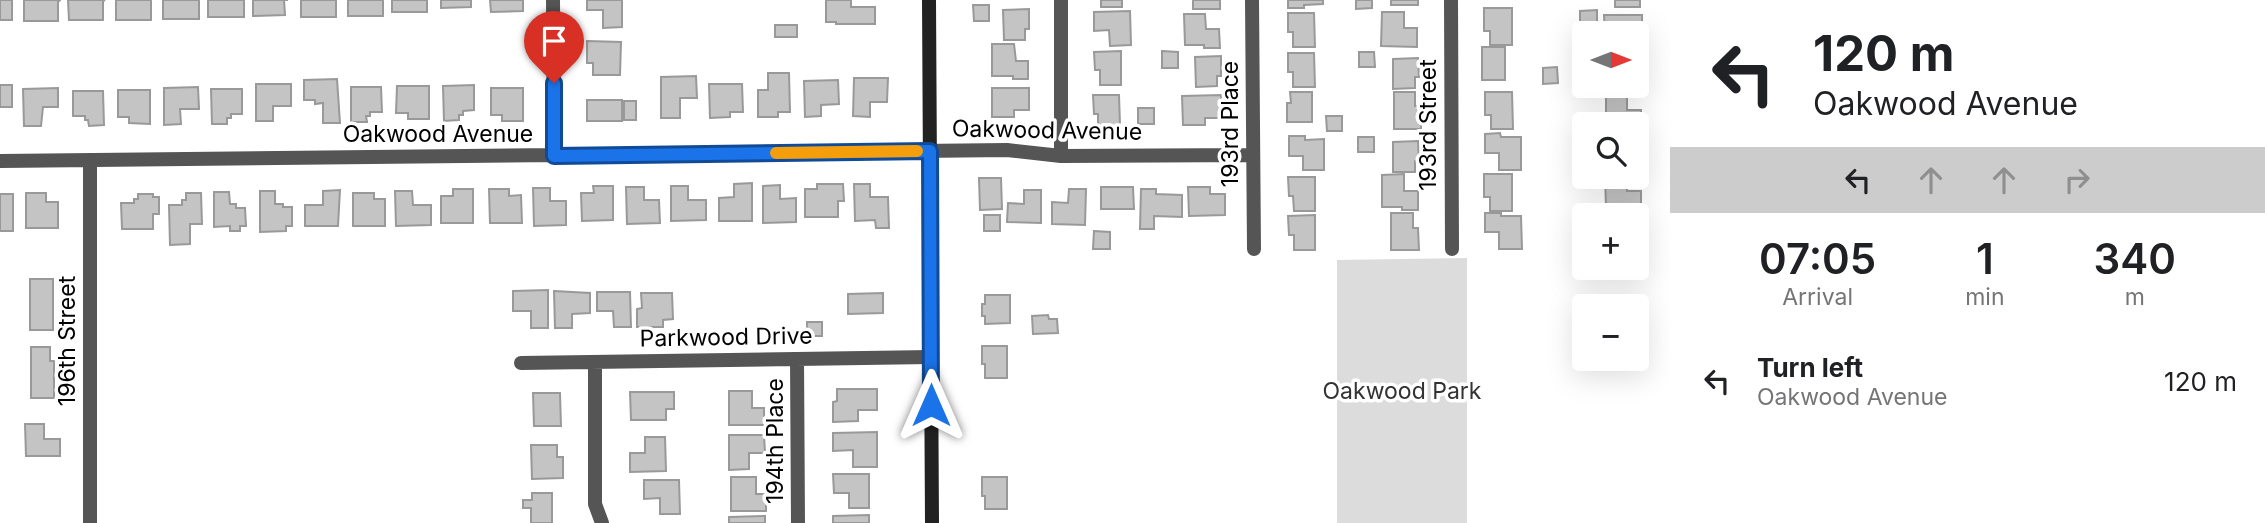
<!DOCTYPE html>
<meta charset="utf-8">
<style>
body{margin:0;font-family:Inter,sans-serif;background:#f6f6f6;color:#202124;height:100vh;display:flex;flex-direction:column;font-size:26px;white-space:nowrap}
*{box-sizing:border-box;margin:0}
p{font-size:23px;color:#757577}
.icon{flex:none;width:38px;height:38px;fill:none;stroke:currentColor;stroke-width:2;stroke-linecap:round;stroke-linejoin:round}
.map{position:relative;flex:1;overflow:hidden}
.drawer{display:flex;flex-direction:column;background:#fff;width:595px}
.drawer>*{flex:none}
.hud{background:#fff;color:#202124;overflow:hidden}
.needle{width:46px;rotate:90deg}
.tools{position:absolute;left:1572px;top:21px;display:grid;gap:14px}
.tools a{display:grid;place-items:center;width:77px;height:77px;border-radius:7px;background:#fff;box-shadow:0 7px 28px #0002;font-size:35px}
.pin{position:absolute;display:grid;place-items:center;width:60px;height:60px;color:#fff;margin:-72px -30px;border-radius:50% 50% 50% 0;rotate:-45deg;box-shadow:0 0 7px #0007}
.pin .icon{rotate:45deg}
.me{position:absolute;width:77px;margin:-38px;rotate:0deg;stroke-linejoin:round;filter:drop-shadow(0 0 5px #0008)}
.turn{display:flex;align-items:center;gap:24px;height:147px;padding:0 28px;font-size:32px}
.turn .icon{width:91px;height:91px;stroke-width:2.5}
.turn b{display:block;font-size:49px;line-height:60px}
.lanes{display:flex;align-items:center;height:66px;padding:0 28px;background:#0003;justify-content:center;gap:35px;direction:ltr}
.lanes .off{opacity:.35}
.eta{display:flex;justify-content:space-evenly;align-items:center;height:119px;text-align:center}
.eta b{font-size:42px;font-weight:600;line-height:49px}
ul{padding:0;list-style:none}
li{display:flex;align-items:center;gap:21px;height:98px;padding:0 28px}
li div{flex:1}
li b{display:block;font-size:26px}
li em{font-style:normal}
main{display:flex;flex:1;min-height:0}
.map>svg:first-child{display:block}
</style>
<main>
<div class="map">
<svg width="1670" height="523" viewBox="0 0 1670 523">
<rect width="100%" height="100%" fill="#fff"/>
<path fill="#dcdcdc" d="M1467 258V523H1337V260Z"/>
<path fill="#c4c4c4" stroke="#999" stroke-width="2" d="M0 0H12V20H0Z
M24 0H60L58 2V21H24Z
M68 0H105L103 1V20H69Z
M116 0H151V20H116Z
M163 0H199V19H163Z
M208 0H244V17H208Z
M253 0H288H284L285 15 253 16Z
M301 0H336V17H301Z
M348 0H383V16H348Z
M392 0H427V12H392Z
M441 0H471V7L441 8Z
M490 0H523V11L491 12Z
M587 0H622V27L603 28V10H587Z
M826 0H851V7H875V24H836V22H826Z
M1101 0H1122V7H1101Z
M1193 0H1220V9H1193Z
M1288 0H1323V4L1304 5V8H1288Z
M1356 0H1372V8L1356 9Z
M1391 0H1418V5H1391Z
M1615 0H1640V7H1615Z
M973 5H989V21H974Z
M1484 8H1512V45H1490V31H1484Z
M1029 9V29H1025V40H1004L1003 10Z
M1597 10V26L1580 27V11Z
M1130 11 1131 45 1110 46 1109 30 1094 31V12Z
M1382 12H1404V28H1417V47L1381 46Z
M1288 13H1314L1315 47H1293V32H1288Z
M1184 14H1205L1206 29H1219L1220 48H1204V45H1185Z
M1604 15H1642V34H1638V46H1636V33H1605Z
M775 25H797V37H775Z
M587 41 621 42 620 75H593V63H587Z
M992 44H1014L1016 61H1028V79H1013V76H992Z
M1482 47H1505V80H1482Z
M1121 51V85H1100V70H1095L1094 52Z
M1162 51 1178 52V68H1162Z
M1359 52H1374L1375 67H1359Z
M1288 53H1314L1315 87H1293V72H1288Z
M1221 56V76H1217V86L1196 87 1195 57Z
M1418 58 1419 77H1415V88L1393 89V59Z
M1557 67 1558 83 1543 84V68Z
M768 73H789L790 112H778V117H758V90H768Z
M696 76 697 98H680V118H661V77Z
M854 78H888L887 102H870V117L853 116Z
M337 79 340 123H323V103L315 104V100H304V80Z
M838 80 839 104 821 105V116L805 117 804 81Z
M256 84H291V106H273V121H256Z
M709 84H742L743 112H730V117L710 118Z
M0 85H12V107H0Z
M474 85V110L463 111V115H459V120L444 121 443 86Z
M397 86H429V119H408V113H396Z
M198 87 199 109H180L181 124 164 125V88Z
M351 87H381L382 112H370V116H366L367 122H351Z
M58 88V107H43L41 126H24L23 89Z
M491 88H523V121H502V115H491Z
M992 88H1029V110H1014V117H992Z
M211 89H242V114H231V118H227V124H212Z
M118 90H150V124L129 123V117H118Z
M73 91H103L104 125 89 126 88 120H85V116H73Z
M1290 92H1312V122H1287V103H1291Z
M1394 92H1415V106H1421V129H1394Z
M1485 92H1512L1513 129H1491V115H1485Z
M1627 94V110H1641V126H1636V124H1606V95Z
M1093 95H1119L1120 125H1098V114H1094Z
M1221 95V118H1205V125H1183L1182 96Z
M587 100H622V121H587Z
M624 101H636V120H624Z
M1138 108H1154V124H1138Z
M1326 116H1342V131H1327Z
M1500 133 1501 137H1521V170H1499V153H1485V134Z
M1289 136H1305V140L1324 139V170H1303V156H1289Z
M1358 137H1374V152H1358Z
M1418 141 1419 161H1415V172H1393V142Z
M1404 174V191H1418V210H1402V207H1382V175Z
M1484 174H1512V211H1490V197H1484Z
M1288 177H1315V211H1294L1293 196H1289Z
M1605 177H1627V191H1641V207H1606Z
M979 178H1001L1002 209 980 210Z
M752 183V221H719V198L734 197V184Z
M817 184H843L844 201H838V217H805V189H817Z
M854 184H870V197H888L889 228H876L875 220 855 221Z
M780 185V199L796 198V222L763 223V186Z
M593 186H613V220L582 221 581 193H594Z
M671 186H688V200H706V220L671 221Z
M626 187H644V200H659L660 223 627 224Z
M1101 187H1133L1134 209H1101Z
M1188 187H1210V194H1225V215L1189 216Z
M533 188H550V201H566V225L534 226Z
M453 189H473V223H441V196H453Z
M489 189H509V196L521 195 522 223H490Z
M1069 189H1086L1085 225 1052 224V202L1068 203Z
M1141 189H1156V194L1182 195V217L1154 216V229H1140Z
M340 190 338 226H305V205H323V191Z
M1024 190H1041V223L1007 222 1008 203 1024 204Z
M260 191H275V204H283V207H292V226H286V231L260 232Z
M395 191H412L413 205H431V225L396 226Z
M214 192H229L230 204H236V208H245L246 226H240V231H230V226L214 227Z
M26 193H46V202H58V228H26Z
M186 193H201L202 224H190V244L170 245 169 205H182V200H186Z
M353 193H374V199H385V226H353Z
M0 194H13V231H0Z
M138 194H153V197H159V214H153V229H122L121 203H134V199H138Z
M1391 213H1413V228H1418L1419 250H1391Z
M1485 213H1501V216H1521L1522 249H1499V232H1485Z
M1615 213H1637V229H1641V249H1636V215H1615Z
M984 215H1000V231H984Z
M1315 215V250H1294V235H1289L1288 216Z
M1094 231 1110 232V249H1093Z
M30 279H53V330H30Z
M548 290V328H531V311H513V291Z
M554 291 590 293V313L572 314V328H555Z
M597 292H630L631 327H614L613 311H597Z
M641 293H672L673 319 663 320V327H637V309L642 308Z
M883 293V313L848 314V294Z
M985 295H1010V323L985 324V316H982V304H985Z
M1048 315 1049 319H1057L1058 333 1033 334 1032 316Z
M807 322H822V336H807Z
M982 346H1007V378H985V364H982Z
M31 347H50V361H54V398H31Z
M837 389H877V410H858V421L833 422V402L837 401Z
M729 391H752V408H764V425H729Z
M630 392H674V409H666V420H631Z
M533 393H560L561 426H534Z
M25 424H44V439H60V456H26Z
M877 432V467H853V450L833 451V433Z
M729 435H764L765 453H749V469L729 470Z
M645 437H665L666 471 630 472V453H645Z
M531 445H557V457H563V478L532 479Z
M833 474H869V508H849V493H834Z
M731 477H756V494H766V511H731Z
M982 477H1007V509H985V496H982Z
M644 480H679L680 514H660V498L644 499Z
M532 493H552V523H531V508H523V500H532Z
M869 515V523H833V516Z
M765 516V523H729V517Z"/>
<g fill="none" stroke-linecap="round" stroke-linejoin="round">
<path stroke="#555" stroke-width="14" d="M553 0 554 156
M1061 0V156
M1252 0 1254 249
M1451 0 1452 249
M0 161 1007 150 1061 156 1253 155
M797 359 798 523
M595 362V504L602 523
M521 363 931 357
M90 523V160"/>
<path stroke="#222" stroke-width="14" d="M929 0 932 523"/>
</g>
<g fill="none" stroke-linecap="round" stroke-linejoin="round">
<defs>
<path id="route" d="M554 83V156L930 151 931 405"/>
</defs>
<use href="#route" stroke="#114b97" stroke-width="18"/>
<use href="#route" stroke="#1a73e8" stroke-width="12"/>
<path stroke="#f59e0b" stroke-width="12" d="M776 153 917 151"/>
</g>
<g text-anchor="middle" dominant-baseline="central" stroke-width="7" stroke-linejoin="round" paint-order="stroke">
<g font-size="23" fill="#000" stroke="#fff">
<text transform="translate(1230 124) rotate(-90)">193rd Place</text>
<text transform="translate(1428 125) rotate(-90)">193rd Street</text>
<text transform="translate(1047 130) rotate(1)">Oakwood Avenue</text>
<text x="438" y="134">Oakwood Avenue</text>
<text transform="translate(726 337) rotate(-1)">Parkwood Drive</text>
<text transform="translate(67 341) rotate(-90)">196th Street</text>
<text transform="translate(775 441) rotate(-90)">194th Place</text>
</g>
<g font-size="23" fill="#333" stroke="#fff">
<text x="1402" y="391">Oakwood Park</text>
</g>
</g>
</svg>
<div class="tools">
<a><svg class="needle" viewBox="-14 -14 28 28"><path d="M0-13l5 13h-10z" fill="#e53935"/><path d="M0 13l5-13h-10z" fill="#757577"/></svg></a>
<a><svg class="icon" aria-label="search" viewBox="0 0 24 24"><circle cx="10" cy="10" r="6"/><path d="M15 15l6 6"/></svg></a>
<a>+</a>
<a>−</a>
</div>
<div class="pin" style="left:554px;top:83px;background:#d93025"><svg class="icon" aria-label="arrive" viewBox="0 0 24 24"><path d="M6 21V4h12l-3 4 3 4H6"/></svg></div>
<svg class="me" style="left:931px;top:405px" viewBox="-20 -20 40 40"><path d="M0-17L14 15 0 8-14 15z" fill="#1a73e8" stroke="#fff" stroke-width="4"/></svg>
</div>
<section class="drawer">
<div class="hud">
<div class="turn"><svg class="icon" aria-label="left" viewBox="0 0 24 24"><path d="M17 20v-9H6M10 6l-5 5 5 5"/></svg><div><b>120 m</b>Oakwood Avenue</div></div>
<div class="lanes"><svg class="icon" aria-label="left" viewBox="0 0 24 24"><path d="M17 20v-9H6M10 6l-5 5 5 5"/></svg><svg class="icon off" aria-label="ahead" viewBox="0 0 24 24"><path d="M12 20V5M6 11l6-6 6 6"/></svg><svg class="icon off" aria-label="ahead" viewBox="0 0 24 24"><path d="M12 20V5M6 11l6-6 6 6"/></svg><svg class="icon off" aria-label="right" viewBox="0 0 24 24"><path d="M7 20v-9h11M14 6l5 5-5 5"/></svg></div>
</div>
<div class="eta">
<div><b>07:05</b><p>Arrival</p></div>
<div><b>1</b><p>min</p></div>
<div><b>340</b><p>m</p></div>
</div>
<ul>
<li><svg class="icon" aria-label="left" viewBox="0 0 24 24"><path d="M17 20v-9H6M10 6l-5 5 5 5"/></svg><div><b>Turn left</b><p>Oakwood Avenue</p></div><em>120 m</em></li>
</ul>
</section>
</main>
